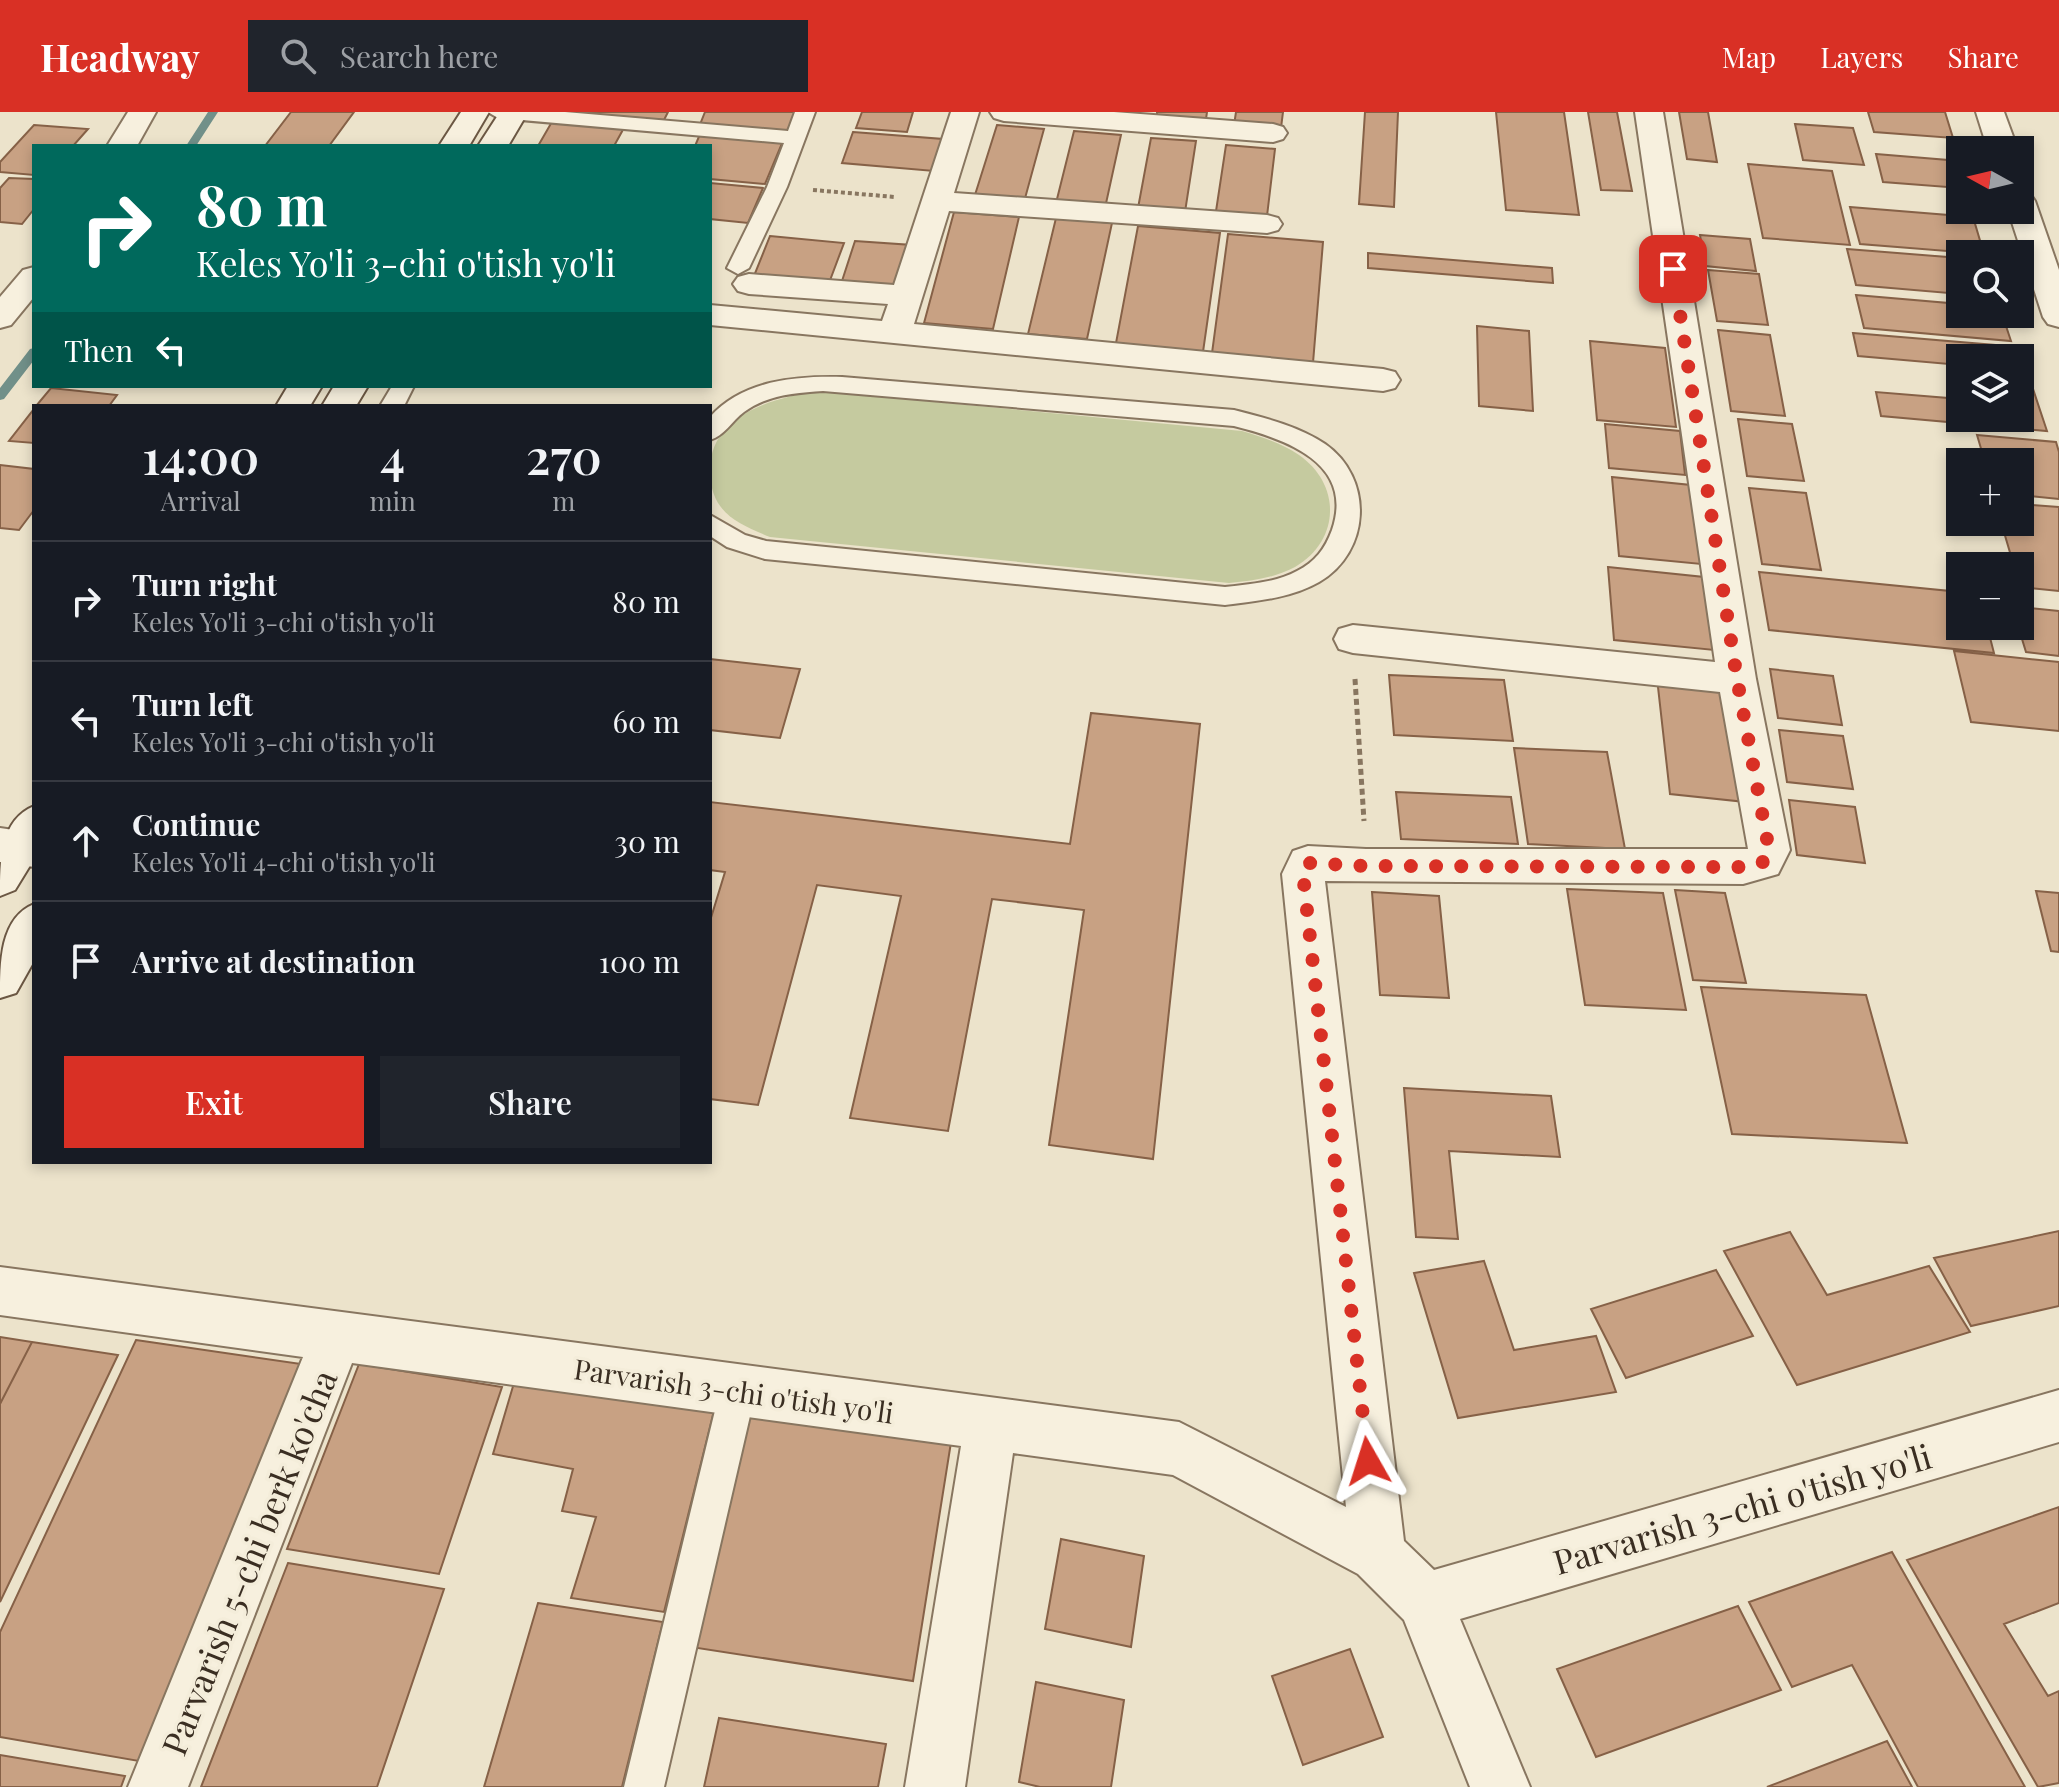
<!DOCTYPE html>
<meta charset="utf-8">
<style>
body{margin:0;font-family:"Playfair Display",serif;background:#20242c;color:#f1f3f6;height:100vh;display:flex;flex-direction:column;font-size:30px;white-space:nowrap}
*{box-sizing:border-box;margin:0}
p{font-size:26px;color:#9ea1a6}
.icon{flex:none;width:44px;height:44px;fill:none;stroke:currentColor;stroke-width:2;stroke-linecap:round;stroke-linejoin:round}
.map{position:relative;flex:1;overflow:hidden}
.drawer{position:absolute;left:32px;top:292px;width:680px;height:760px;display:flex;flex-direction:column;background:#171b24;border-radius:0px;box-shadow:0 4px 12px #0003}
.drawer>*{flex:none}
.banner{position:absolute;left:32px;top:32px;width:680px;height:244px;border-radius:0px;box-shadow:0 4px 12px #0003;background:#00695c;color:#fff;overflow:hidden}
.needle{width:52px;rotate:278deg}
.fabs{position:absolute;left:1946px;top:24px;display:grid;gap:16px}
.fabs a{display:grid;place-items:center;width:88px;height:88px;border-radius:0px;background:#171b24;box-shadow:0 4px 12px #0003;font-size:40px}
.pin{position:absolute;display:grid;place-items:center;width:68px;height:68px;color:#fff;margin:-34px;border-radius:16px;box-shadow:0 4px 12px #0006}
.me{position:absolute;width:88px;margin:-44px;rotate:354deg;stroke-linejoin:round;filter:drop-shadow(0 0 6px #0008)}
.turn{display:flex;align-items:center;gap:28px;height:168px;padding:0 32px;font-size:36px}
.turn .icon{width:104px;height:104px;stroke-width:2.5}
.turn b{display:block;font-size:56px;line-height:68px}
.then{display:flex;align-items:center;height:76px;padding:0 32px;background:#0003;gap:16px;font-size:30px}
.eta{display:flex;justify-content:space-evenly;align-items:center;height:136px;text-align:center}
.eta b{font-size:48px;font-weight:600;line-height:56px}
.cta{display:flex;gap:16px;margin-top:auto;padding:16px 32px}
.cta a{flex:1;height:92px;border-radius:0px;background:#d93025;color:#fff;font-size:32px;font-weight:600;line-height:92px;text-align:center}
.cta a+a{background:#20242c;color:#f1f3f6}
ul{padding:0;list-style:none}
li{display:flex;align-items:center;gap:24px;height:120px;padding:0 32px;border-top:2px solid #363941}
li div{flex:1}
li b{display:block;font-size:30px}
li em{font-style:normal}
header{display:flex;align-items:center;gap:48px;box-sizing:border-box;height:112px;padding:0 40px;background:#d93025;color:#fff}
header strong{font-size:38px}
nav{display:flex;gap:44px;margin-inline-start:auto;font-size:28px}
.search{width:560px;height:72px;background:#20242c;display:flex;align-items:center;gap:20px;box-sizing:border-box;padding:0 28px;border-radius:0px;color:#9ea1a6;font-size:30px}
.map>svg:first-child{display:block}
</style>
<header>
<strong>Headway</strong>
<div class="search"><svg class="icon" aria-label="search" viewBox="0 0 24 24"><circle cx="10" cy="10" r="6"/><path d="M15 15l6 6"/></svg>Search here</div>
<nav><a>Map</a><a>Layers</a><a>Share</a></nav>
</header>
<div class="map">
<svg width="2059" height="1675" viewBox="0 0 2059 1675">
<rect width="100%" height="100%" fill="#ece3cb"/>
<path fill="#c5ca9f" d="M819 279 1242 319C1262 325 1281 331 1299 343 1342 373 1340 429 1295 455 1274 466 1252 469 1229 471L770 425C736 411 710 400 710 358 710 302 773 286 819 279Z"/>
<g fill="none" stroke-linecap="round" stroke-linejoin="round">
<path fill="#719089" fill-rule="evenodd" d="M208 0H218L196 34H186Z
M34 236V248L4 287 0 288V276L30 237Z"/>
</g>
<path fill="#c8a183" stroke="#866147" stroke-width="2" d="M291 0H354L329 34H265Z
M559 0H668L664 8Z
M705 0H795L787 21 699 15Z
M862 0H913L907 20 856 16Z
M1157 0H1207L1206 7 1157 3Z
M1236 0H1283L1281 16 1234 13Z
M1365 0H1398L1394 95 1359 92Z
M1496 0H1564L1579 103 1506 98Z
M1588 0H1617L1632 79 1601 78Z
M1679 0H1708L1717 50 1687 47Z
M1868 0H1945L1953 26 1874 20Z
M553 8 625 14 614 34H538Z
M1795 12 1853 16 1864 53 1803 48Z
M34 13 88 17 73 34H34V63L0 60V50Z
M997 13 1044 17 1024 90 974 86Z
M1074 19 1121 23 1105 96 1056 91Z
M853 20 943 27 934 59 842 51Z
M700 22 783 29 765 72 710 67V34H695Z
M1151 26 1196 29 1185 100 1138 96Z
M1226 33 1275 37 1267 104 1216 99Z
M1876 42 1960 49V76L1883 70Z
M1748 52 1832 59 1850 133 1763 126Z
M9 66 34 67V97L22 112 0 110V76Z
M710 71 763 76 748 111 710 107Z
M1850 95 1973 105 1984 142 1860 132Z
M954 100 1019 105 993 217 924 211Z
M1056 106 1112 111 1087 227 1028 222Z
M1138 114 1220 121 1203 240 1116 231Z
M1228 122 1323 130 1313 251 1212 241Z
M1700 123 1750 127 1756 159 1705 154Z
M770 124 844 131 829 171 754 164Z
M855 129 912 133 898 177 841 172Z
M1847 137 1960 146V182L1856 173Z
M1368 141 1552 156 1553 171 1368 156Z
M1708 158 1759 162 1768 213 1717 209Z
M1856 183 1960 192V202H2002L2011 229 1864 216Z
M1477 214 1529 219 1533 299 1479 294Z
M1718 218 1770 223 1785 304 1731 299Z
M1853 221 2019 235 2047 319 1881 304 1876 280 1960 287V306H2020V246H1960V253L1858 244Z
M1590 229 1665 236 1676 315 1597 308Z
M51 276 117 283 109 294H36Z
M34 297V331L9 329Z
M1738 307 1792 312 1804 369 1747 364Z
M1605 312 1680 319 1685 363 1609 356Z
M1977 323 2056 330 2059 340V387L2020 383V350H1985Z
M0 353 34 357V398L19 418 0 416Z
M1612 365 1691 373 1701 452 1619 444Z
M1749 376 1806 381 1821 458 1762 452Z
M2020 392 2059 395V479L2020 475V454H2014L2001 410H2020Z
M1608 455 1704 465 1714 538 1614 528Z
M1759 460 1960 480V514H1987L1994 541 1769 518Z
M2020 495 2059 499V544L2026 540 2018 514Z
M1954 539 2059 550V619L1971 610Z
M710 547 800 557 780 626 710 618Z
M1770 557 1833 564 1842 613 1778 606Z
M1389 563 1504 568 1513 629 1394 623Z
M1657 566 1729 573 1746 690 1670 682Z
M1091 601 1200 612 1153 1047 1049 1033 1084 798 992 787 948 1019 850 1006 901 784 817 773 758 993 710 987V809L725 760 710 758V690L1070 732Z
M1779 618 1843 624 1853 677 1787 670Z
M1514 636 1607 640 1625 737 1528 732Z
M1396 680 1511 685 1518 732 1401 727Z
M1789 688 1855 695 1865 751 1797 743Z
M1567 777 1663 781 1686 898 1585 893Z
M1675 778 1725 781 1746 871 1693 868Z
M2036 779 2059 781V840L2051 839Z
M1372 780 1439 784 1449 886 1380 883Z
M1701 875 1866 883 1907 1031 1732 1022Z
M1404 976 1551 984 1560 1045 1449 1039 1458 1127 1416 1125Z
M2059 1119V1194L1971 1214 1934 1146Z
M1790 1120 1827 1183 1929 1154 1970 1220 1797 1273 1724 1139Z
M1484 1149 1514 1238 1596 1224 1616 1280 1458 1306 1414 1161Z
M1716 1158 1753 1224 1626 1266 1591 1197Z
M0 1225 32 1230 0 1292Z
M136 1228 315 1254 156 1652 0 1625V1520Z
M32 1230 118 1243 0 1490V1292Z
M359 1252 502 1275 439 1462 287 1437Z
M519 1254 718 1283 664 1500 571 1486 596 1405 562 1399 573 1357 493 1342Z
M747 1296 952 1324 913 1569 691 1535Z
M2059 1395V1491L2004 1512 2048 1584 2059 1579V1671L2038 1675 1907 1448Z
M1061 1427 1144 1444 1131 1535 1045 1517Z
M1892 1440 2025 1675H1918L1852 1553 1792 1575 1749 1490Z
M288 1451 444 1477 377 1675H201Z
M538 1491 663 1510 622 1675H484Z
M1738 1494 1781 1578 1596 1645 1557 1557Z
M1350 1537 1383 1625 1303 1653 1272 1564Z
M1036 1570 1124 1588 1111 1675H1040L1019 1670Z
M719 1606 886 1632 878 1675H704Z
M1887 1629 1912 1675H1767Z
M0 1643 125 1664 121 1675H0Z"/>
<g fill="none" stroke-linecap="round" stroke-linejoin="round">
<defs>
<path id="lane" d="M488 0H565L788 19 795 0H815L787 75 749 156 738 162 727 156 767 75 784 31 498 6Z
M842 265 1234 298C1265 306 1298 314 1325 332 1374 366 1371 440 1319 470 1291 486 1257 489 1225 493L765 447 727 435 710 424V403L745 423 766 429 1225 475C1249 472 1275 471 1297 459 1315 450 1325 437 1332 418 1355 351 1286 327 1234 314L823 279C795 281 767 283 744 300 732 309 724 324 710 328V305C743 268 796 264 842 265Z
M392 274H414L404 294H380Z
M738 1260 751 1265 756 1278 664 1675H624L720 1278 725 1265Z"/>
<path id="street" d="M128 0H156L137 34H107Z
M951 0H979L954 81 1267 103 1278 106 1282 112 1278 118 1267 121 949 99 914 212 1383 257 1395 260 1400 268 1395 276 1383 279 710 213V193L882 209 888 192 749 182 738 179 733 172 738 165 749 162 894 173Z
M990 0H1114L1273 12 1283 15 1287 21 1283 27 1273 30 1004 9 994 6Z
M1635 0H1663L1756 567 1790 738 1778 762 1743 772 1325 769 1404 1429 1434 1458 2059 1278V1330L1460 1507 1530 1675H1470L1404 1508 1358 1462 1173 1363 1013 1341 965 1675H905L961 1334 352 1251 188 1675H128L303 1245 0 1203V1155L1179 1310 1346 1395 1282 762 1293 739 1308 734 1366 737H1748L1720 580 1353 541 1339 537 1334 527 1339 517 1353 513 1715 550Z
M1976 0H2004L2018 38H1988Z
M2020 80 2031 83 2035 89 2059 158V215L2048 212 2043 205 2008 98H2020Z
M34 155V185L11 213 0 216V185L23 158Z
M0 716 34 721V755L0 750Z"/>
<path id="secondary" d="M461 0H489L469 34H439Z
M500 0H528L508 34H478Z
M288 274H322L310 294H276Z
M334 274H368L356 294H322Z
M34 694V747L15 778 0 784C0 749 0 708 34 694Z
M34 792V849L16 881 0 886C0 850 0 806 34 792Z"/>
</defs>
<use href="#lane" stroke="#887660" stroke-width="4"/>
<use href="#street" stroke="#887660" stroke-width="4"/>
<use href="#secondary" stroke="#6b5743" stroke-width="4"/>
<path stroke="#887660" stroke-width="4" stroke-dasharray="4 3" stroke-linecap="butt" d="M813 78 895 85"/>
<path stroke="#887660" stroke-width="5" stroke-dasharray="6 4" stroke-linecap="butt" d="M1355 567 1364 709"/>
<use href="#lane" fill="#f7f0de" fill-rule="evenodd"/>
<use href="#street" fill="#f7f0de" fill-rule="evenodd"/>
<use href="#secondary" fill="#f7f0de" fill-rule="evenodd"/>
</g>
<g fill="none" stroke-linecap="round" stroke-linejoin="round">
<path stroke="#d93025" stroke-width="14" stroke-dasharray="0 25.2" d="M1368 1349 1303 762 1308 751 1366 754 1743 755C1758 754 1765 753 1769 738L1737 567 1673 157"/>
</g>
<g text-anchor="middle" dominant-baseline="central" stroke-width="7" stroke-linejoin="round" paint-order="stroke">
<g font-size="28" fill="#3a2e22" stroke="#f4edda">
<text transform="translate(734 1278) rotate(8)">Parvarish 3-chi o'tish yo'li</text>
</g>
<g font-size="34" fill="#3a2e22" stroke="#f4edda">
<text transform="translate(1742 1396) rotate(-16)">Parvarish 3-chi o'tish yo'li</text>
<text transform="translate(248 1450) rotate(-68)">Parvarish 5-chi berk ko'cha</text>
</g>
</g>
</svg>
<div class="fabs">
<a><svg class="needle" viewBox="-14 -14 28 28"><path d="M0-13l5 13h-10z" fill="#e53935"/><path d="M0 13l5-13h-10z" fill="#9ea1a6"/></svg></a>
<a><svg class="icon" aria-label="search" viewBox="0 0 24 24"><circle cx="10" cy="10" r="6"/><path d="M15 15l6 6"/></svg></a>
<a><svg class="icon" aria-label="layers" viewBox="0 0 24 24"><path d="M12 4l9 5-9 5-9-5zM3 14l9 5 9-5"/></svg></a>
<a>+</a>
<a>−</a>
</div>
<div class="pin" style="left:1673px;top:157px;background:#d93025"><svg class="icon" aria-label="arrive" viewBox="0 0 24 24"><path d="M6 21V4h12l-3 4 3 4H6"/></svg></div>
<svg class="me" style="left:1368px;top:1349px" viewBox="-20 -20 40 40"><path d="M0-17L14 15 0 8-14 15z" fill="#d93025" stroke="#fff" stroke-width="4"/></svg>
<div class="banner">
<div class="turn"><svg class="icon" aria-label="right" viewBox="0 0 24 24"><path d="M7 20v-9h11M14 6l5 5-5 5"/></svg><div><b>80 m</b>Keles Yo'li 3-chi o'tish yo'li</div></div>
<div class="then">Then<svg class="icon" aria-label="left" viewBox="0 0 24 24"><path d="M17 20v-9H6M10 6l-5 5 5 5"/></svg></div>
</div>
<section class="drawer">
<div class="eta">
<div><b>14:00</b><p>Arrival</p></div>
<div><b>4</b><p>min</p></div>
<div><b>270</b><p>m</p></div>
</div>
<ul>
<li><svg class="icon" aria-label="right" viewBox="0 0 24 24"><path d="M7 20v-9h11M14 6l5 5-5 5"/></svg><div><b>Turn right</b><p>Keles Yo'li 3-chi o'tish yo'li</p></div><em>80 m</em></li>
<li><svg class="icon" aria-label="left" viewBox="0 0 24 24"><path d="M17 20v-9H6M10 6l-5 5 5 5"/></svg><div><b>Turn left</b><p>Keles Yo'li 3-chi o'tish yo'li</p></div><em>60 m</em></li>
<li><svg class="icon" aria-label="ahead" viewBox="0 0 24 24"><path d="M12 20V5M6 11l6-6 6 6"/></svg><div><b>Continue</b><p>Keles Yo'li 4-chi o'tish yo'li</p></div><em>30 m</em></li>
<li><svg class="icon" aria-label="arrive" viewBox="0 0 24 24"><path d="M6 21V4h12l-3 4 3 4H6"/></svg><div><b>Arrive at destination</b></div><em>100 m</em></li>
</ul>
<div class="cta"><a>Exit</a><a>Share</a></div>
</section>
</div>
